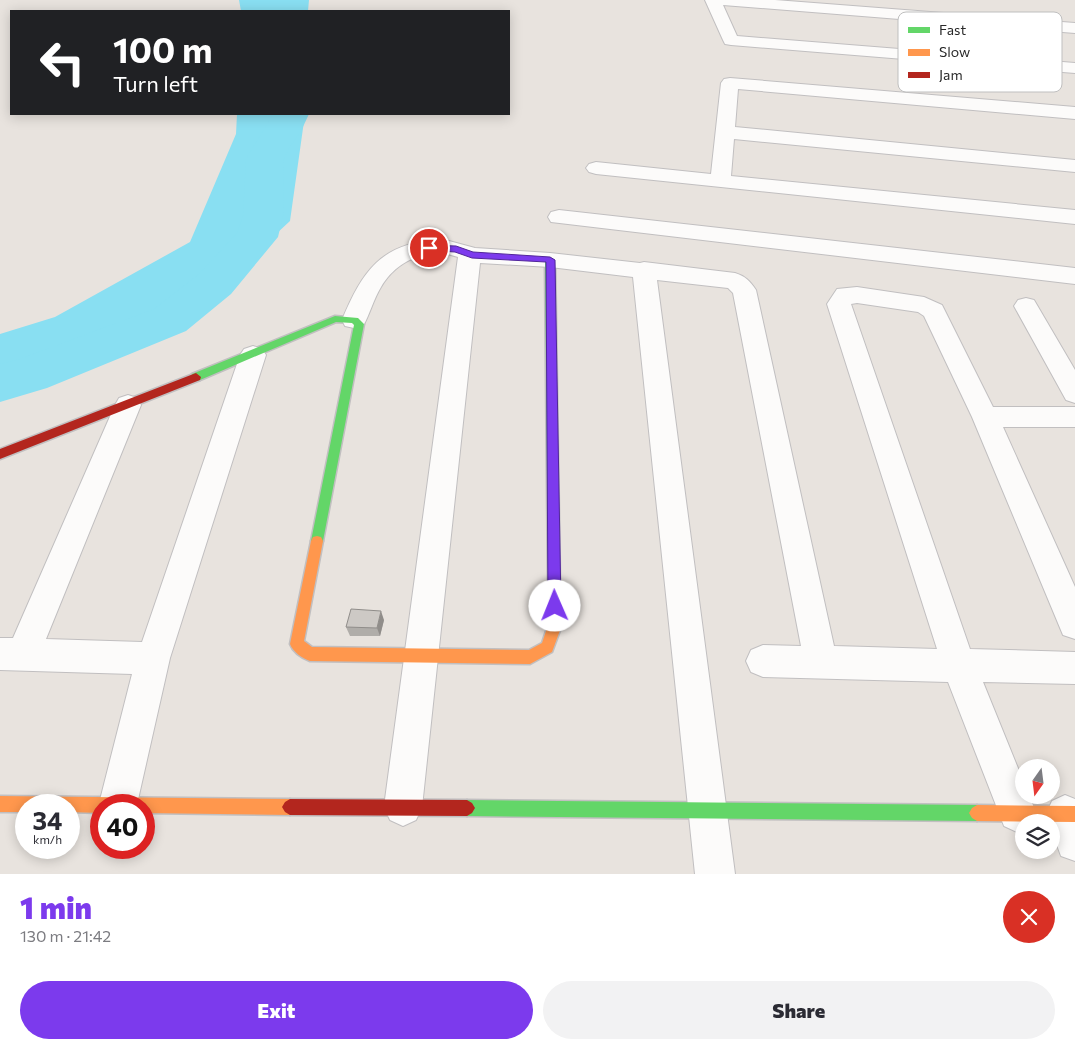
<!DOCTYPE html>
<meta charset="utf-8">
<style>
body{margin:0;font-family:Commissioner,sans-serif;background:#f2f2f3;color:#2b2b33;height:100vh;display:flex;flex-direction:column;font-size:19px;white-space:nowrap}
*{box-sizing:border-box;margin:0}
p{font-size:16px;color:#7c7c81}
.icon{flex:none;width:28px;height:28px;fill:none;stroke:currentColor;stroke-width:2;stroke-linecap:round;stroke-linejoin:round}
.map{position:relative;height:874px;overflow:hidden}
.details{display:flex;flex-direction:column;background:#fff;flex:1}
.details>*{flex:none}
.top-card{position:absolute;left:10px;top:10px;width:500px;height:105px;border-radius:0px;box-shadow:0 2px 12px #0003;background:#202124;color:#fff;overflow:hidden}
.needle{width:32px;rotate:194deg}
.controls{position:absolute;left:1015px;top:759px;display:grid;gap:10px}
.controls a{display:grid;place-items:center;width:45px;height:45px;border-radius:50%;background:#fff;box-shadow:0 2px 12px #0003;font-size:25px}
.speed{position:absolute;left:15px;top:794px;display:flex;gap:10px;font-size:25px;font-weight:700;text-align:center}
.speed>*{display:grid;place-content:center;width:65px;height:65px;border-radius:50%;background:#fff;box-shadow:0 2px 12px #0003;line-height:1}
.speed small{font-size:12px;font-weight:400}
.speed .limit{border:8px solid #d22;background:#fff;color:#111}
.pin{position:absolute;display:grid;place-items:center;width:42px;height:42px;color:#fff;margin:-21px;border:2px solid #fff;border-radius:50%;box-shadow:0 1px 5px #0007}
.me{position:absolute;width:55px;margin:-28px;rotate:359deg;stroke-linejoin:round;filter:drop-shadow(0 0 4px #0008)}
.turn{display:flex;align-items:center;gap:18px;height:105px;padding:0 20px;font-size:22px}
.turn .icon{width:65px;height:65px;stroke-width:2.5}
.turn b{display:block;font-size:35px;line-height:42px}
.round{display:grid;place-items:center;flex:none;width:52px;height:52px;border-radius:26px;background:#f2f2f3}
.summary{display:flex;align-items:center;justify-content:space-between;height:85px;padding:0 20px}
h1{font-size:30px;font-weight:800;line-height:38px;color:#7c3aed}
.action{display:flex;gap:10px;margin-top:auto;padding:10px 20px}
.action a{flex:1;height:58px;border-radius:30px;background:#7c3aed;color:#fff;font-size:20px;font-weight:800;line-height:58px;text-align:center}
.action a+a{background:#f2f2f3;color:#2b2b33}
.map>svg:first-child{display:block}
</style>
<div class="map">
<svg width="1075" height="874" viewBox="0 0 1075 874">
<rect width="100%" height="100%" fill="#e8e3de"/>
<path fill="#89dff2" d="M239 0H309L308 11H241Z
M237 114H305L290 221 219 287 0 382V334L55 317 190 242 236 134Z"/>
<g fill="none" stroke-linecap="round" stroke-linejoin="round">
<path fill="#89dff2" fill-rule="evenodd" d="M273 114H309L301 131 289 148 284 159 283 216 278 237 231 294 186 331 47 388 0 402V364L20 359 154 309 199 274 237 233 243 216 246 159Z"/>
<defs>
<path id="street" d="M705 0H775L1075 23V33L723 5 737 36 1075 63V73L731 45 725 44 723 40Z
M730 78 1075 107V119L738 89 735 127 1075 160V172L734 139 731 176 1075 210V224L596 174 589 172 586 168 589 164 596 162 711 174 721 83 724 79Z
M559 210 1075 268V284L551 222 548 217 551 212Z
M437 240 449 241 475 248 550 253 640 263 644 262 735 273C745 276 750 281 756 290L834 646 937 649 827 304 837 289 857 287 924 297 942 305 993 407H1075V427H1003L1075 587V639L1063 635 972 417 924 316 918 312 857 303 851 304 970 649 1075 652V684L983 682 1024 783V795H1029L1036 813 1032 822H1024V829L1017 832 1004 826 948 682 763 677 751 672 746 661 751 650 763 645 801 646 733 293 728 288 657 280 735 874H695L633 277 550 267 480 263 422 807 416 820 403 826 390 820 384 807 458 257C428 246 396 261 381 287 373 300 370 314 363 326L354 328 345 326 342 320C362 272 381 243 437 240Z
M1026 298 1034 300 1075 370V403L1066 400 1014 306 1018 300Z
M253 346 262 349 266 355 170 658 137 804 101 805V809L99 804 132 674 0 670V638H13L115 405 119 398 128 395 137 398 141 405 46 639 142 642 240 355 244 349Z
M1065 795 1075 799V861L1061 856 1051 829V822H1049L1046 814 1052 801Z"/>
<path id="fast" d="M550 257 555 260 560 587 559 591 554 593 549 591 548 587 545 260Z
M335 316 358 318 364 324 323 541 321 545 317 546 313 545 311 541 354 325 352 323 336 322 200 380 196 381 191 377 192 374Z
M467 800 977 805 982 808 985 813 982 818 977 821 467 816 462 813 459 808 462 803Z"/>
<path id="slow" d="M317 536 321 537 323 541 304 641 312 647 529 650 542 643 548 625V587L549 583 554 581 559 583 560 587 562 625 552 652 530 664 310 661C302 658 293 652 290 644L311 541 313 537Z
M0 796 290 799 295 802 298 807 295 812 290 815 144 813V805H101V813L69 812V805H26V812H0Z
M977 805 1075 806V822L977 821 972 818 969 813 972 808Z"/>
<path id="jam" d="M196 373 201 377 200 380 0 459V449Z
M290 799 467 800 472 803 475 808 472 813 467 816 290 815 285 812 282 807 285 802Z"/>
</defs>
<use href="#street" stroke="#c1bfc0" stroke-width="2"/>
<use href="#fast" stroke="#c1bfc0" stroke-width="3"/>
<use href="#slow" stroke="#c1bfc0" stroke-width="3"/>
<use href="#jam" stroke="#c1bfc0" stroke-width="3"/>
<use href="#street" fill="#fcfbfa" fill-rule="evenodd"/>
<use href="#fast" fill="#63d668" fill-rule="evenodd"/>
<use href="#slow" fill="#ff974d" fill-rule="evenodd"/>
<use href="#jam" fill="#b3261e" fill-rule="evenodd"/>
</g>
<path fill="#b0ada9" d="M384 620 380 636H350L346 627Z"/>
<path fill="#908d8a" d="M381 611 384 620 380 636 377 628Z"/>
<path fill="#cdc9c5" stroke="#908d8a" d="M351 609 381 611 377 628 346 627Z"/>
<path fill="#7c3aed" stroke="#51269a" d="M426 245 456 246 473 252 550 257 555 260 561 606 559 610 555 612 550 610 548 606 546 262 472 258 455 252 426 250Z"/>
<rect x="898" y="12" width="164" height="80" rx="8" fill="#fff" stroke="#bfbfbf" stroke-width="1"/>
<rect x="908" y="27" width="22" height="6" fill="#63d668"/>
<rect x="908" y="49" width="22" height="7" fill="#ff974d"/>
<rect x="908" y="72" width="22" height="6" fill="#b3261e"/>
<g font-size="14" fill="#292929">
<text x="939" y="35">Fast</text>
<text x="939" y="57">Slow</text>
<text x="939" y="80">Jam</text>
</g>
</svg>
<div class="controls">
<a><svg class="needle" viewBox="-14 -14 28 28"><path d="M0-13l5 13h-10z" fill="#e53935"/><path d="M0 13l5-13h-10z" fill="#7c7c81"/></svg></a>
<a><svg class="icon" aria-label="layers" viewBox="0 0 24 24"><path d="M12 4l9 5-9 5-9-5zM3 14l9 5 9-5"/></svg></a>
</div>
<div class="speed"><div>34<small>km/h</small></div><div class="limit">40</div></div>
<div class="pin" style="left:429px;top:248px;background:#d93025"><svg class="icon" aria-label="arrive" viewBox="0 0 24 24"><path d="M6 21V4h12l-3 4 3 4H6"/></svg></div>
<svg class="me" style="left:555px;top:606px" viewBox="-20 -20 40 40"><circle r="19" fill="#fff"/><path d="M0-13L10 11 0 6-10 11z" fill="#7c3aed"/></svg>
<div class="top-card">
<div class="turn"><svg class="icon" aria-label="left" viewBox="0 0 24 24"><path d="M17 20v-9H6M10 6l-5 5 5 5"/></svg><div><b>100 m</b>Turn left</div></div>
</div>
</div>
<section class="details">
<div class="summary"><div><h1>1 min</h1><p>130 m · 21:42</p></div><a class="round" style="background:#d93025;color:#fff"><svg class="icon" aria-label="close" viewBox="0 0 24 24"><path d="M6 6l12 12M18 6L6 18"/></svg></a></div>
<div class="action"><a>Exit</a><a>Share</a></div>
</section>
